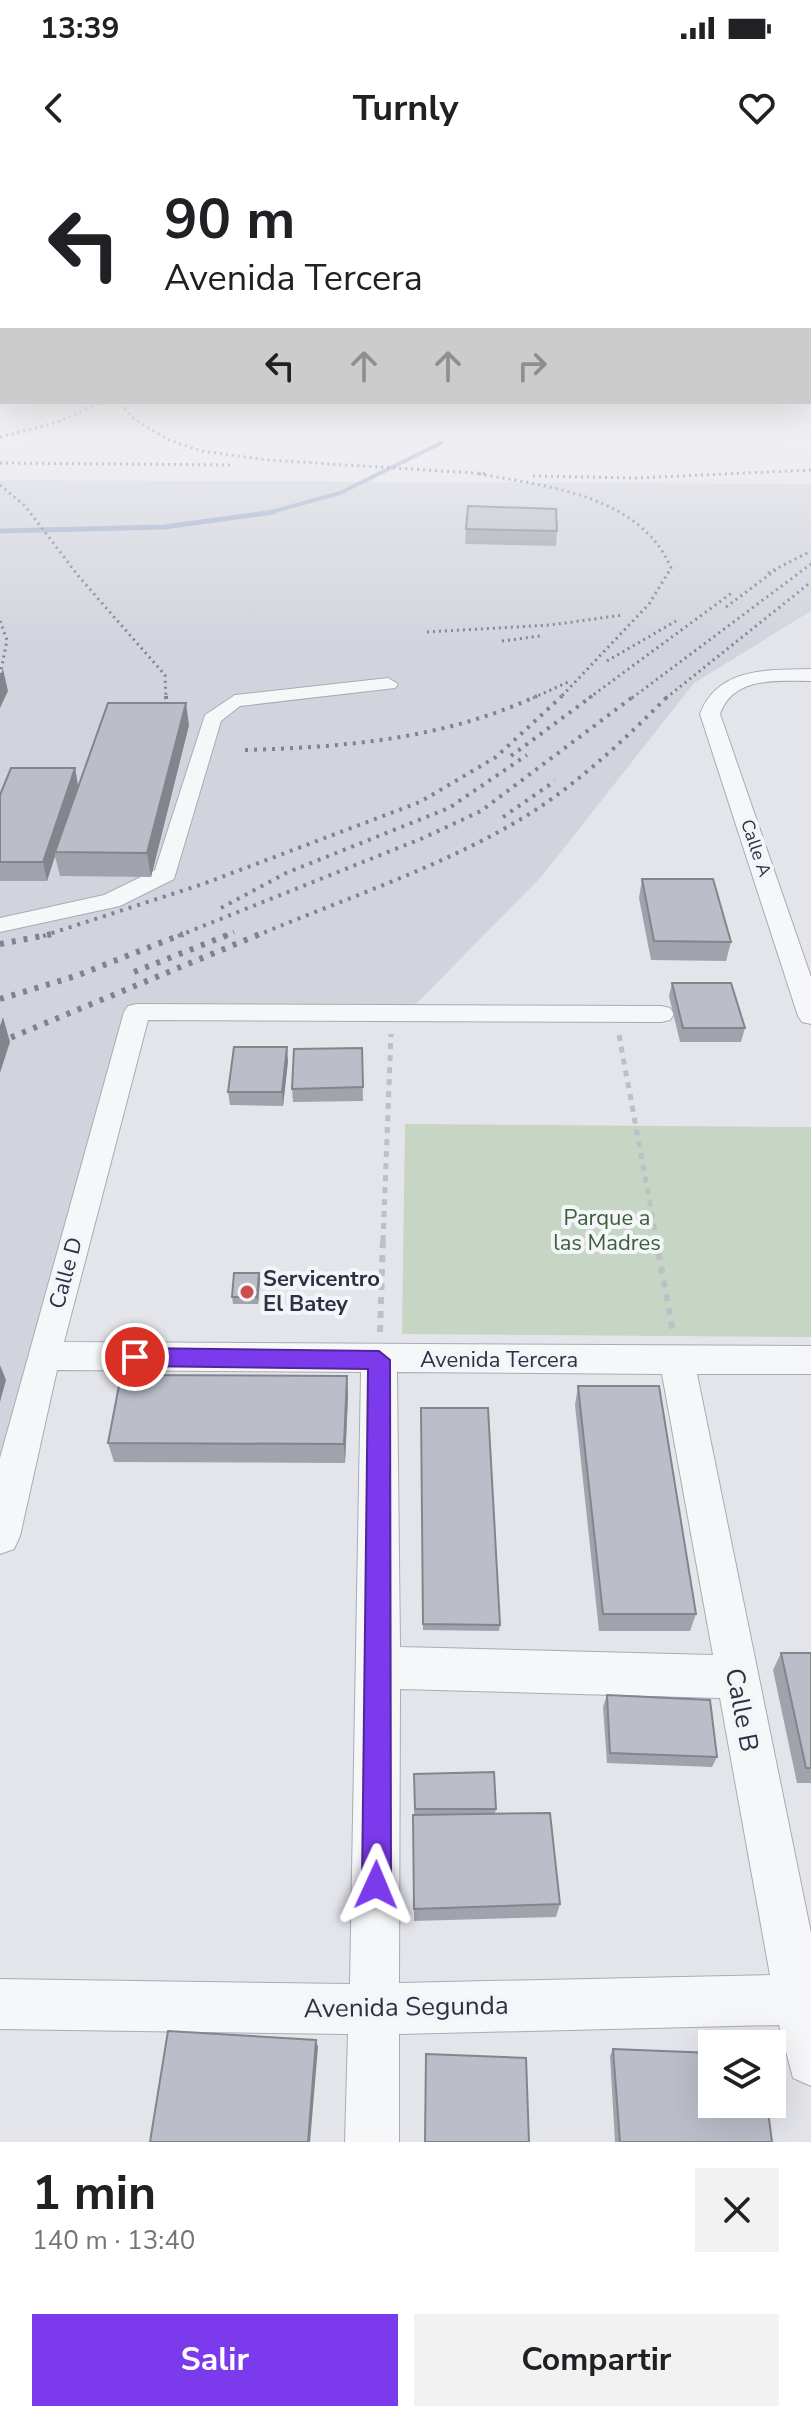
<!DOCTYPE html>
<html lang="es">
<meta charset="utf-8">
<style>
body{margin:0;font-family:"Nunito Sans",sans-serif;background:#f2f2f2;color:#202124;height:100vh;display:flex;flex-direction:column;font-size:30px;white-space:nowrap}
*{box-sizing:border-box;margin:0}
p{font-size:26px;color:#757577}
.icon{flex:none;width:44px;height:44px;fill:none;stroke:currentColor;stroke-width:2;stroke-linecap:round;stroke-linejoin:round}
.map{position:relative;height:1982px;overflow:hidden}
.side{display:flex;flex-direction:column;background:#fff;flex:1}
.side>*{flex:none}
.hud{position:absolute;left:0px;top:0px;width:812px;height:244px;box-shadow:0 8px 32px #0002;background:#fff;color:#202124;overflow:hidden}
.buttons{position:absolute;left:698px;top:1870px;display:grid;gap:16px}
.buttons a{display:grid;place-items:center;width:88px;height:88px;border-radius:0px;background:#fff;box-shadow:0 8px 32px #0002;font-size:40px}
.pin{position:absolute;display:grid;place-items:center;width:68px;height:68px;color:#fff;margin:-34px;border:4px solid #fff;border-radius:50%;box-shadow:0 2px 8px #0007}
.me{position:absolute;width:88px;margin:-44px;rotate:1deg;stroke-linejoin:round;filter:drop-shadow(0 0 6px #0008)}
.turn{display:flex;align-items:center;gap:28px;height:168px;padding:0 32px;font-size:36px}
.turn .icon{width:104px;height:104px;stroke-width:2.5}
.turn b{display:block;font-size:56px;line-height:68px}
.lanes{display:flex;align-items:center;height:76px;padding:0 32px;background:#0003;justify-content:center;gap:40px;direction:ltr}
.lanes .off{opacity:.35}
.round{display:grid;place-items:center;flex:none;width:84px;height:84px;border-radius:0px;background:#f2f2f2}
.headline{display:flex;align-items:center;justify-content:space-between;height:136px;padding:0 32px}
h1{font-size:48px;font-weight:700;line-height:60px}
.cta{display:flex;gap:16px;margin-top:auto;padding:16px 32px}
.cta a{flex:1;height:92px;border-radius:0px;background:#7c3aed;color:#fff;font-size:32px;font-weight:700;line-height:92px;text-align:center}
.cta a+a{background:#f2f2f2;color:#202124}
.status{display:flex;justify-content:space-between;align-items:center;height:56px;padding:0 40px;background:#fff;direction:ltr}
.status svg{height:22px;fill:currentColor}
header{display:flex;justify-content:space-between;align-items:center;height:104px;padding:0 32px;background:#fff;font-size:36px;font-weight:700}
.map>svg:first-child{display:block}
</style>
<div class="status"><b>13:39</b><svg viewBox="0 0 49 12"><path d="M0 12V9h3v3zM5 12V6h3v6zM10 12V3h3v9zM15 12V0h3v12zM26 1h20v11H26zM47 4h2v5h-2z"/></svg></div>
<header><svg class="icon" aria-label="back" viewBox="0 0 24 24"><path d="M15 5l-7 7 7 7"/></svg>Turnly<svg class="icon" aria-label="heart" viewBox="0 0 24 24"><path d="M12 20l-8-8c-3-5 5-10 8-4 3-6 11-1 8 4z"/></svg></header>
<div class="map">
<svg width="811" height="1982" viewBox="0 0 811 1982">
<rect width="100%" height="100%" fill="#e4e5eb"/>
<path fill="#d2d4dd" d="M0 320 811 324V451L694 523 542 716 415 845 129 848 0 1323Z"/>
<path fill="#c7d5c5" d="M405 964 811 967V1177L402 1174Z"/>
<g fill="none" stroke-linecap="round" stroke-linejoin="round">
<path stroke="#a0aeca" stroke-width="4" d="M264 354 340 333 441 283"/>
<path stroke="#a0aeca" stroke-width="5" d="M0 371 164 367 274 352"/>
<defs>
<path id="minor" d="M2 235V242H6L0 244Z
M811 509V521C777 521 733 516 720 554L811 817V864L802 862 798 856 700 554C718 507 768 510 811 509Z
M388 518 398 524 395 528 240 546 221 561 174 719 120 746 0 772V758L104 735 155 710 205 555 235 535Z
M137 844 661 846 670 848 674 854 670 860 661 862 148 860 64 1182 811 1186V1214H697L811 1773V1926L793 1918 779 1865 399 1874V1982H345L348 1874 0 1869V1819L350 1824 361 1212 57 1210 20 1376 14 1389 0 1394V1298L124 852 128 846ZM397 1212 662 1214 713 1495 400 1487ZM400 1529 720 1538 770 1815 399 1823Z"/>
</defs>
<use href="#minor" stroke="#a9abb5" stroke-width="2"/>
<path stroke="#bdc0c6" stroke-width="5" stroke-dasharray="6 6" stroke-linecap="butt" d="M619 875 657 1081
M383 1081 391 874"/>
<path stroke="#bdc0c6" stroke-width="6" stroke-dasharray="7 7" stroke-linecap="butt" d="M656 1079 673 1172
M380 1172 383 1079"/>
<use href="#minor" fill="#f6f7f9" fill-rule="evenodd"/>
<path stroke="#7d8394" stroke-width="3" stroke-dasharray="2 4" stroke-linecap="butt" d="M126 242 125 248 134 259 169 280 201 291 268 300 489 314
M0 277 58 262 101 242
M0 303 232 305
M479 314C548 326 641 336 671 408L649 444 560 538
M533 316 637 318 811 310
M0 325 25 346 80 418 165 515 166 538
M768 413 811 391
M726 447 777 409
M0 461 7 480 0 516
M427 472 550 465 623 455
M502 481 540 476
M607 501 676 461
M533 538 568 522
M589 538 733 432
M632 538 811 404
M666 538 811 422"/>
<path stroke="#7d8394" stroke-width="4" stroke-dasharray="3 6" stroke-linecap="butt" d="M166 536 168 564
M245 590C347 587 443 579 537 536
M511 596 592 536
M503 657 555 621
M221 748 286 713 449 648 527 595
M43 776 203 724 420 642 496 597 562 536
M178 776 423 678 481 651 634 536
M225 776 234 772
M256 776C348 737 449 705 534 651 583 619 627 577 668 536"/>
<path stroke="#7d8394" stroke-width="6" stroke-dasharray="4 8" stroke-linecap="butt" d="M0 784 52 774
M134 812 230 774
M0 839 76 816 183 774
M0 882 260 774"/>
</g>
<path fill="#a1a3ac" d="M466 369 557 371 556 386 465 384Z
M189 565 151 717 60 716 55 696 47 721H0V635L75 608 78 626Z
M642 719 731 782 726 801 651 800 639 738Z
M672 823 745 868 741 882H680L669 836Z
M362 888 363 941 293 942 292 929Z
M288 901 283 946 230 945 228 932Z
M259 1113 260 1120 258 1144H233L232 1137Z
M347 1216 348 1235 345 1303 114 1302 108 1283Z
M578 1226 696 1454 690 1471H599L575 1245Z
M421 1248 500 1465 499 1471 423 1470Z
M781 1493H811V1623H797L773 1510Z
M607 1535 717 1597 712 1607 607 1603 603 1547Z
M414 1614 496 1649 495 1653 560 1744 556 1757 414 1761Z
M613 1889 772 1982H615L610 1896Z"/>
<path fill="#83858c" d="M3 509 8 531 0 548V516Z
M186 543 189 565 151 717 147 693Z
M75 608 78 626 55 692V696L47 721 43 702Z
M3 857 10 882 0 913V866Z
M287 887 288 901 283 946 282 932Z
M259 1113 260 1120 258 1144 257 1137Z
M0 1205 6 1220 0 1242Z
M347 1216 348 1235 345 1303 344 1284Z
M316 1880 318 1887 310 1982H308Z"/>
<path fill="#bbbec8" stroke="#83858c" stroke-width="2" d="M468 346 556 349 557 371 466 369Z
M108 543H186L147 693 55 692Z
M11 608H75L43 702H0V635Z
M642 719H713L731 782 654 781Z
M672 823H731L745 868H683Z
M234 887H287L282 932H228Z
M362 888 363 927 292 929 294 889Z
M234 1113H259L257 1137H232Z
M121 1215 347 1216 344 1284 108 1283Z
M578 1226H659L696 1454H603Z
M421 1248H488L500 1465 423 1464Z
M781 1493H811V1608H806Z
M607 1535 710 1540 717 1597 610 1593Z
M494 1612 496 1649H415L414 1614Z
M550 1653 560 1744 414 1749 413 1655Z
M168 1871 316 1880 308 1982H150Z
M613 1889 712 1893V1944H767L772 1982H620Z
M426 1894 526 1898 529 1982H425Z"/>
<linearGradient id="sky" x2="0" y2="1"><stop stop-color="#8bb2dc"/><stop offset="0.43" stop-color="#f3f3f6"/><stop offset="1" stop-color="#f3f3f6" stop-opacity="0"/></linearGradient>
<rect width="811" height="488" fill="url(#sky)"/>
<path fill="#7c3aed" stroke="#51269a" stroke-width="2" d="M135 1188 379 1191 390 1200 391 1725 386 1735 376 1739 366 1735 362 1725 368 1209 135 1206 124 1197Z"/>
<circle fill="#cb4d4f" stroke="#f3f5f8" stroke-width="3" cx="247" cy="1132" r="8"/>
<g text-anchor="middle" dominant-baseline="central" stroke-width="8" stroke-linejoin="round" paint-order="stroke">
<g font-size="18" fill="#2c3143" stroke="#f3f5f8">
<text transform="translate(756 688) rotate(71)">Calle A</text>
</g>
<g font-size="22" fill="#3b5f39" stroke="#f3f5f8">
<text x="607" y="1058">Parque a<tspan x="607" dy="25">las Madres</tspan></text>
</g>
<g font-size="22" fill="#2c3143" stroke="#f3f5f8">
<text transform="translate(66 1113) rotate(-75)">Calle D</text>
<text x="499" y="1200">Avenida Tercera</text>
</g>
<g font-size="22" font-weight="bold" fill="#2c3143" stroke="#f3f5f8" text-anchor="start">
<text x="263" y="1119">Servicentro<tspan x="263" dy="25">El Batey</tspan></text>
</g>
<g font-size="26" fill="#2c3143" stroke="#f3f5f8">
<text transform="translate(742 1550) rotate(79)">Calle B</text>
<text transform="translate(406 1847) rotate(-1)">Avenida Segunda</text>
</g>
</g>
</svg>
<div class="buttons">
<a><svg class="icon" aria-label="layers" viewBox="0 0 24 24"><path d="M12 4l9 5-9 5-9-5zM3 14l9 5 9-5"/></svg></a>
</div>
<div class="pin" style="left:135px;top:1197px;background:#d93025"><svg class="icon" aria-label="arrive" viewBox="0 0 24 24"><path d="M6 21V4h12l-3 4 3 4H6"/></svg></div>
<svg class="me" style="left:376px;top:1725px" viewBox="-20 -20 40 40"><path d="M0-17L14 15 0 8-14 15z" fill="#7c3aed" stroke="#fff" stroke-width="4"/></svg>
<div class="hud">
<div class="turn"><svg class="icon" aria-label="left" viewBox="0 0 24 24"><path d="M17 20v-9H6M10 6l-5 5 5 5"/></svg><div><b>90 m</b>Avenida Tercera</div></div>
<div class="lanes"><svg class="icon" aria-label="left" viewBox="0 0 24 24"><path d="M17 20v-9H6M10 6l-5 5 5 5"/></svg><svg class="icon off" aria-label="ahead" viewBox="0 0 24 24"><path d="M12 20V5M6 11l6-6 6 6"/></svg><svg class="icon off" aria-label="ahead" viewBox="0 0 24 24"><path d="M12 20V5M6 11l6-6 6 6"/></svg><svg class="icon off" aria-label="right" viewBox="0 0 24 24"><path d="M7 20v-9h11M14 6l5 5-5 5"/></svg></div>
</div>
</div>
<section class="side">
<div class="headline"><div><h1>1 min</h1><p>140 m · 13:40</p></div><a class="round"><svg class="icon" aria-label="close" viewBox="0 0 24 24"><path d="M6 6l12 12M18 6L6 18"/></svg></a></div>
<div class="cta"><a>Salir</a><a>Compartir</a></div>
</section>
